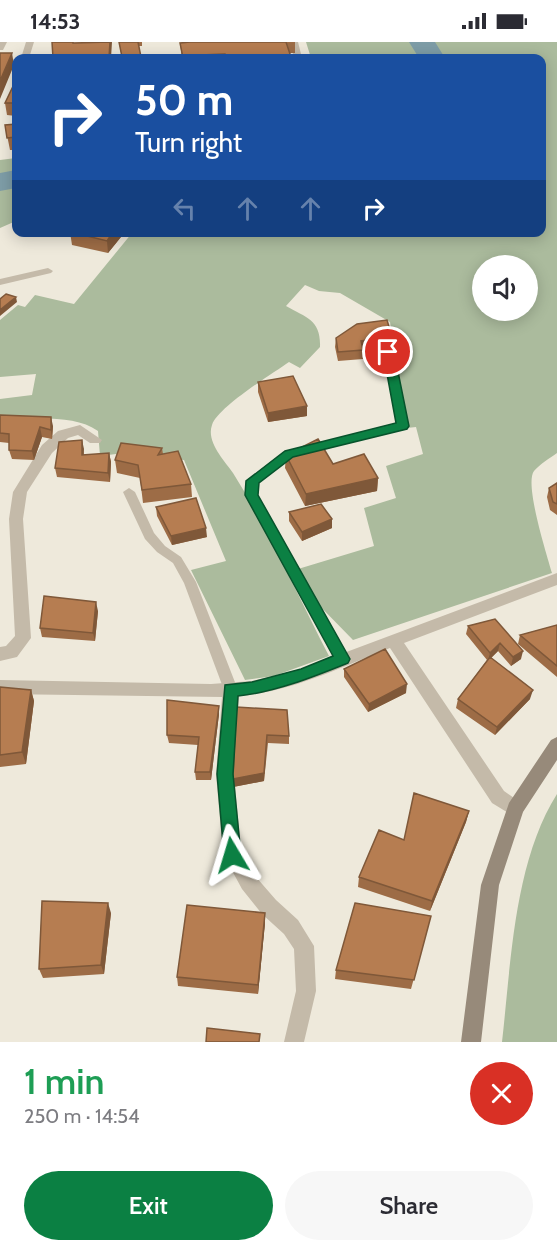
<!DOCTYPE html>
<meta charset="utf-8">
<style>
body{margin:0;font-family:Cabin,sans-serif;background:#f7f7f7;color:#2b2b33;height:100vh;display:flex;flex-direction:column;font-size:22px;white-space:nowrap}
*{box-sizing:border-box;margin:0}
p{font-size:20px;color:#7c7c81}
.icon{flex:none;width:33px;height:33px;fill:none;stroke:currentColor;stroke-width:2;stroke-linecap:round;stroke-linejoin:round}
.map{position:relative;height:1000px;overflow:hidden}
.details{display:flex;flex-direction:column;background:#fff;flex:1}
.details>*{flex:none}
.guide{position:absolute;left:12px;top:12px;width:534px;height:183px;border-radius:12px;box-shadow:0 3px 15px #0003;background:#1a4fa0;color:#fff;overflow:hidden}
.tools{position:absolute;left:472px;top:213px;display:grid;gap:12px}
.tools a{display:grid;place-items:center;width:66px;height:66px;border-radius:50%;background:#fff;box-shadow:0 3px 15px #0003;font-size:30px}
.pin{position:absolute;display:grid;place-items:center;width:51px;height:51px;color:#fff;margin:-26px;border:3px solid #fff;border-radius:50%;box-shadow:0 2px 6px #0007}
.me{position:absolute;width:66px;margin:-33px;rotate:353deg;stroke-linejoin:round;filter:drop-shadow(0 0 4px #0008)}
.turn{display:flex;align-items:center;gap:21px;height:126px;padding:0 24px;font-size:27px}
.turn .icon{width:78px;height:78px;stroke-width:2.5}
.turn b{display:block;font-size:42px;line-height:51px}
.lanes{display:flex;align-items:center;height:57px;padding:0 24px;background:#0003;justify-content:center;gap:30px;direction:ltr}
.lanes .off{opacity:.35}
.round{display:grid;place-items:center;flex:none;width:63px;height:63px;border-radius:32px;background:#f7f7f7}
.headline{display:flex;align-items:center;justify-content:space-between;height:102px;padding:0 24px}
h1{font-size:36px;font-weight:600;line-height:45px;color:#1e9e55}
.action{display:flex;gap:12px;margin-top:auto;padding:12px 24px}
.action a{flex:1;height:69px;border-radius:36px;background:#0b8043;color:#fff;font-size:24px;font-weight:600;line-height:69px;text-align:center}
.action a+a{background:#f7f7f7;color:#2b2b33}
.status{display:flex;justify-content:space-between;align-items:center;height:42px;padding:0 30px;background:#fff;direction:ltr}
.status svg{height:16px;fill:currentColor}
.map>svg:first-child{display:block}
</style>
<div class="status"><b>14:53</b><svg viewBox="0 0 49 12"><path d="M0 12V9h3v3zM5 12V6h3v6zM10 12V3h3v9zM15 12V0h3v12zM26 1h20v11H26zM47 4h2v5h-2z"/></svg></div>
<div class="map">
<svg width="557" height="1000" viewBox="0 0 557 1000">
<rect width="100%" height="100%" fill="#eee9db"/>
<path fill="#abbb9d" fill-rule="evenodd" d="M306 0H557V411C550 416 540 422 534 429 524 442 547 513 552 531L353 598 312 556 298 527 374 504 364 466 396 456 386 424 423 412 416 385 407 386 390 280 340 251 319 249 305 243 286 264C307 276 321 278 320 305L300 326 289 320C272 332 218 365 212 383 206 400 224 418 233 431 269 488 298 554 329 614L274 634 245 638 191 528 226 519 184 418 124 411 100 414 98 389C73 371 30 378 0 377V357L32 353 36 332 0 335V278L18 263 25 265 35 253 74 262 132 191 542 190V16H311ZM483 224H528V268H483Z
M16 116V179L0 186V118Z
M557 752V1000H502C511 921 514 820 557 752Z"/>
<g fill="none" stroke-linecap="round" stroke-linejoin="round">
<path fill="#7e9da7" fill-rule="evenodd" d="M409 0H435L445 16H419Z
M16 128V146L0 149V131Z"/>
<path fill="#c4baa9" fill-rule="evenodd" d="M0 0H7L3 8H0Z
M26 0H34L29 16H21Z
M290 0H298L302 16H294Z
M48 226 53 229 51 231 0 243V237Z
M389 307 394 310 408 384 407 387 293 415 258 441 257 453 350 617 348 621 343 622 338 621 298 550 245 453 246 439 285 409 397 382 384 310Z
M129 446 135 450 154 491 165 504 181 515 196 540 238 648 236 652 231 654 226 652 224 648 184 541 173 521 157 510 145 497 123 450Z"/>
<path fill="#c4baa9" fill-rule="evenodd" d="M80 383 102 398 100 401H90L78 393 68 396 52 411 27 450 23 477 31 596 17 615 0 619V605L6 604 15 594 9 477 13 450 42 403 58 389Z
M557 531V543L404 601 504 749 521 761 524 767 521 773 515 775 492 761 390 606C341 625 291 650 239 654L234 732 241 810 256 835 276 858 298 878 314 904 316 949 304 1000H284L296 949 294 907 284 892 262 872 242 847 223 812 216 732 222 655 0 652V638L211 642 252 639 301 627Z"/>
<path fill="#978a7a" fill-rule="evenodd" d="M557 695V718L523 770 499 843 481 1000H461L481 843 509 761 551 698Z"/>
</g>
<path fill="#9d6c46" d="M119 0H142V4H139L141 16H122Z
M190 0H295V11H290L291 16H182L180 1Z
M16 38V74L7 73 5 61Z
M16 82V108H10L5 83Z
M70 190H125L108 211 72 203Z
M392 295 391 304 363 308V317L338 319 335 305 336 296Z
M258 340 307 374 268 380 258 350Z
M0 373 53 384 52 397 42 395 34 418 12 417 9 408V401L0 400Z
M82 398 84 413 109 411 111 420 110 440 57 435 55 426Z
M162 406 163 412 191 442 192 455 143 461 140 436 117 431 115 418Z
M286 413 333 422 378 436 377 449 305 464 285 426Z
M557 441V473L550 468 547 455 549 446Z
M156 465 207 495 172 503 157 474Z
M289 470 332 477V486L302 499 289 479Z
M98 569 95 599 42 595 40 586Z
M495 577 521 617 511 624 498 609 491 616 530 657 495 693 456 666 458 657 487 618 466 592 468 584Z
M557 583V635L518 602 520 593Z
M344 627 406 651 368 670 344 635Z
M0 645 31 648 34 659 26 722 0 725Z
M236 665 289 694V702L268 701 264 739 233 745Z
M219 672 211 738H196L195 730 198 703 169 701 167 693Z
M469 769 466 780 430 869 358 845 359 835 404 798Z
M111 871 104 932 43 936 39 927Z
M265 871V881L258 952 178 944 177 935Z
M431 874 411 947 335 937 336 928Z"/>
<path fill="#7f5839" d="M110 0H112L111 16H109Z
M12 11 14 23 0 57V39Z
M113 190H125L108 211 107 199Z
M16 255 17 260 0 274V268Z
M392 295 391 304 363 308 361 299Z
M307 364V374L268 380V371Z
M51 375 53 384 52 397 51 388Z
M40 385 42 395 34 418 32 409Z
M82 398 84 407 83 422 82 413Z
M109 411 111 420 110 440 108 431Z
M378 436 377 449 305 464 306 452Z
M332 477V486L302 499V490Z
M206 486 207 495 172 503 171 494Z
M96 560 98 569 95 599 93 591Z
M500 601 498 609 488 619 490 611Z
M523 609 521 617 511 624 513 615Z
M407 642 406 651 368 670 369 662Z
M31 648 34 659 26 722 22 710Z
M533 648 530 657 495 693 497 685Z
M219 664V672L211 738 210 730Z
M267 693 264 739 233 745V737Z
M469 769 466 780 430 869 432 859Z
M108 861 111 871 104 932 101 923Z
M265 871V881L258 952V943Z"/>
<path fill="#b67d51" stroke="#7f5839" stroke-width="1.5" d="M52 0H73V1L110 0 109 16H53Z
M119 0H138L141 15H122Z
M190 0H286L291 15 264 16H226L225 12 201 13V16H183L180 1Z
M0 11H12L0 39Z
M16 38V61H5Z
M16 82V95L7 96 5 83Z
M71 190H113L107 199Z
M6 252 16 255 0 268V257Z
M387 278 392 295 361 299 363 308 338 310 336 296 357 282Z
M293 334 307 364 268 371 258 340Z
M0 373 51 375V388L40 385 32 409 9 408V392L0 391Z
M318 397 333 422 364 412 378 436 306 452 286 413Z
M82 398V413L109 411 108 431 55 426 59 400Z
M121 401 162 406 158 413 178 409 191 442 142 448 138 423 115 418Z
M557 441V462L553 460 549 446Z
M196 456 206 486 171 494 156 465Z
M321 462 332 477 302 490 289 470Z
M44 554 96 560 93 591 40 586Z
M495 577 523 609 513 615 500 601 490 611 468 584Z
M557 583V624L520 593Z
M385 607 407 642 369 662 344 627Z
M490 615 533 648 497 685 458 657Z
M0 645 31 648 22 710 0 713Z
M167 658 219 664 210 730H195L199 695 167 693Z
M236 665 287 668 289 694 267 693 264 731 233 737Z
M414 751 469 769 432 859 359 835 379 788 404 798Z
M42 859 108 861 101 923 39 927Z
M355 861 431 874 414 938 336 928Z
M187 863 265 871 258 943 177 935Z
M207 986 260 992 259 1000H206Z"/>
<path fill="#0b8043" stroke="#07532c" stroke-width="1.5" d="M388 306 394 310 409 384 407 387 293 415 259 441 258 453 350 617 348 621C313 635 276 650 238 654L233 732 241 813 238 818 232 820 226 818 224 813 217 732 225 643 252 640 301 627 333 614 245 453 246 439 285 409 396 381 383 310Z"/>
</svg>
<div class="tools">
<a><svg class="icon" aria-label="sound" viewBox="0 0 24 24"><path d="M4 9h4l5-4v14l-5-4H4zM17 9q2 3 0 6"/></svg></a>
</div>
<div class="pin" style="left:388px;top:310px;background:#d93025"><svg class="icon" aria-label="arrive" viewBox="0 0 24 24"><path d="M6 21V4h12l-3 4 3 4H6"/></svg></div>
<svg class="me" style="left:232px;top:813px" viewBox="-20 -20 40 40"><path d="M0-17L14 15 0 8-14 15z" fill="#0b8043" stroke="#fff" stroke-width="4"/></svg>
<div class="guide">
<div class="turn"><svg class="icon" aria-label="right" viewBox="0 0 24 24"><path d="M7 20v-9h11M14 6l5 5-5 5"/></svg><div><b>50 m</b>Turn right</div></div>
<div class="lanes"><svg class="icon off" aria-label="left" viewBox="0 0 24 24"><path d="M17 20v-9H6M10 6l-5 5 5 5"/></svg><svg class="icon off" aria-label="ahead" viewBox="0 0 24 24"><path d="M12 20V5M6 11l6-6 6 6"/></svg><svg class="icon off" aria-label="ahead" viewBox="0 0 24 24"><path d="M12 20V5M6 11l6-6 6 6"/></svg><svg class="icon" aria-label="right" viewBox="0 0 24 24"><path d="M7 20v-9h11M14 6l5 5-5 5"/></svg></div>
</div>
</div>
<section class="details">
<div class="headline"><div><h1>1 min</h1><p>250 m · 14:54</p></div><a class="round" style="background:#d93025;color:#fff"><svg class="icon" aria-label="close" viewBox="0 0 24 24"><path d="M6 6l12 12M18 6L6 18"/></svg></a></div>
<div class="action"><a>Exit</a><a>Share</a></div>
</section>
